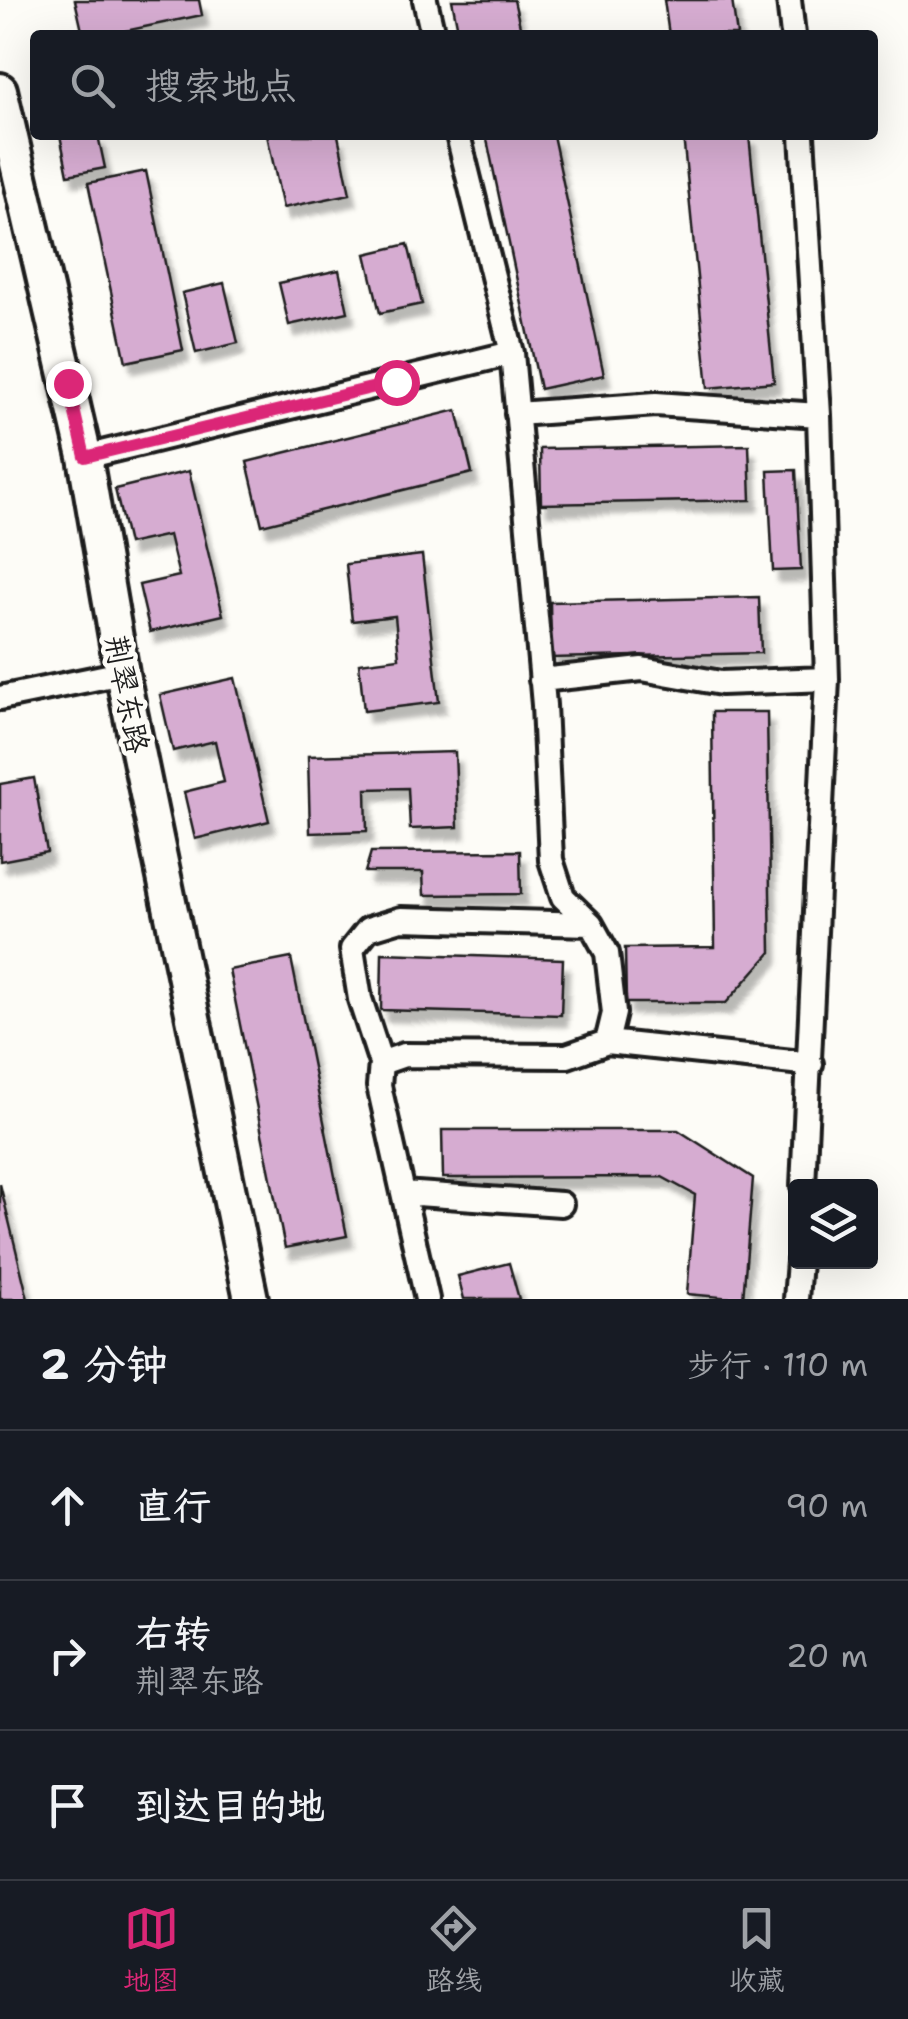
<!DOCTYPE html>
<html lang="zh">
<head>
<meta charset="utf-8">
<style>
  :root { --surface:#171b24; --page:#242831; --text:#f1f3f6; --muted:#9ea1a6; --line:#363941; --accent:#db2777 }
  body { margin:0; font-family:"Shantell Sans","LXGW WenKai TC",sans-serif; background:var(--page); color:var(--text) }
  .controls { position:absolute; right:30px; bottom:30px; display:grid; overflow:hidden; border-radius:10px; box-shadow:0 10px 40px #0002 }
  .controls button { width:90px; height:90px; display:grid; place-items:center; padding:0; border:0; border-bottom:2px solid var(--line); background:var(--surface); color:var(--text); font:50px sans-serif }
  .stop { position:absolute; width:30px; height:30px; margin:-22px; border:8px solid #db2777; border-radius:50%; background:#fff }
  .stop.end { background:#db2777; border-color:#fff; box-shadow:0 2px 10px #0008 }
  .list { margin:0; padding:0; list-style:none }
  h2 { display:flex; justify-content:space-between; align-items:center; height:130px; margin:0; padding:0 40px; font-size:42px }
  h2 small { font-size:32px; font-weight:400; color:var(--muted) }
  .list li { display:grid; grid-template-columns:65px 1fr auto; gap:30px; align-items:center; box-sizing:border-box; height:150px; padding:0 40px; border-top:2px solid var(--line) }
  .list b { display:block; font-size:38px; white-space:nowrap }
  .list p { margin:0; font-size:32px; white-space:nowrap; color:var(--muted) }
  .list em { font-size:32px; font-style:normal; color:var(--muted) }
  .icon { flex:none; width:55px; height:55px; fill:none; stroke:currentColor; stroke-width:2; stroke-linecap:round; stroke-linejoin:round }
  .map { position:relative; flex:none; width:908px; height:1299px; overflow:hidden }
  .search { position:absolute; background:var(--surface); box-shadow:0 10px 40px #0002; left:30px; right:30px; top:30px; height:110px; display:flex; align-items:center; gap:25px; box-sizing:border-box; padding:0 35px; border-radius:10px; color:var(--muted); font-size:38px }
  .sheet { height:580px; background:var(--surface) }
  nav { display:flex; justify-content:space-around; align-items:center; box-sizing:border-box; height:140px; border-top:2px solid var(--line); background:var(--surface); font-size:28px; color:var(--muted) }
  nav a { display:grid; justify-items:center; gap:5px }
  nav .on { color:var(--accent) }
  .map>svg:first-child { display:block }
</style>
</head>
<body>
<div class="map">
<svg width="908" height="1299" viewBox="0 0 908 1299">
  <defs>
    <filter id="shadow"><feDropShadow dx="6" dy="11" stdDeviation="2.5" flood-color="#0004"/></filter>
  </defs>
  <rect width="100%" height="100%" fill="#fdfcf7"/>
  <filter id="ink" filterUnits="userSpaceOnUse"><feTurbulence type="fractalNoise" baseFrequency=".01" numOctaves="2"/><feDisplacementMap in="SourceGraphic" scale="20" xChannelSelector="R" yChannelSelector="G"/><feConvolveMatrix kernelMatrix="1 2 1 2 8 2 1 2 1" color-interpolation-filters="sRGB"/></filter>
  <g filter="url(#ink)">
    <path fill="#d6acd1" stroke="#1c1c1c" stroke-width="2.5" filter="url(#shadow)" d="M75,0H199L202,15L106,35H83Z
      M452,0H514L522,35H459Z
      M664,0H732L737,35H669Z
      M60,135H98L105,168L68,175Z
      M267,135H338L350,194L283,208Z
      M486,135H553L604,375L540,389Z
      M683,135H749L774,382L708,388Z
      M146,171L183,350L126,362L88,183Z
      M408,244L422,304L380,313L366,254Z
      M339,270L348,312L289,325L279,283Z
      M224,283L238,343L196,353L182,293Z
      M457,410L472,473L262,525L247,462Z
      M749,445L751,500L541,504L540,449Z
      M796,470L801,570L773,571L768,471Z
      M189,471L223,615L150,632L139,585L179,576L169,535L128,544L115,489Z
      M422,555L439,702L364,711L359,663L399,658L395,616L352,621L346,564Z
      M759,597L761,653L551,658L550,602Z
      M235,678L269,821L195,839L184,792L224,782L215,741L173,751L160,695Z
      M712,712H767L771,952L726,1003H626L625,948L715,947Z
      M455,752L458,827L410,829L408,788L366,789L367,831L310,833L308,756Z
      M34,778L47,852L0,861V784Z
      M520,851L521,894L424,895L423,872H365L371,852Z
      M382,953L563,959L561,1015L381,1010Z
      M291,958L347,1236L285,1248L229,970Z
      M442,1130H678L753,1178L743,1299L687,1294L695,1195L662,1177L443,1178Z
      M0,1184L28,1299H0Z
      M509,1263L519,1299H464L458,1276Z"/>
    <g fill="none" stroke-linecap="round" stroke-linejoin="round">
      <g stroke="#1c1c1c" stroke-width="30">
        <path id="street" d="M425,0L433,35
          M789,0L793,35
          M802,135L819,415L827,679L803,1186
          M517,414L656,404L819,415
          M85,457L512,353L458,135
          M541,680L642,669L721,683L827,679
          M0,698L122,673
          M607,1042L811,1064
          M381,1063L360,999L352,949L368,929L401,919L591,924
          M403,1193L561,1204
          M427,1299L379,1086L381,1063L404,1055L567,1056L607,1042L614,1013L607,953L591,924L563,897L551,860L544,705L512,353
          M796,1299L799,1262"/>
      </g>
      <g stroke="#1c1c1c" stroke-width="40">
        <path id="secondary" d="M0,90L85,457L122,673L251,1299"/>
      </g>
      <use href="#street" stroke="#fdfcf7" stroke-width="22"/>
      <use href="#secondary" stroke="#fdfcf7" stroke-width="32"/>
    </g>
  </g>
  <g fill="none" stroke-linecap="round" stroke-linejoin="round" filter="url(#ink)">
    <path stroke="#db2777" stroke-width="12" d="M68,383L85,457L396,382"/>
  </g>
  <g text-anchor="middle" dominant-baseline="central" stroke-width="9" stroke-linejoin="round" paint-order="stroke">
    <g font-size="30" fill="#1c1c1c" stroke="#fdfcf7">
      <text transform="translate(127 694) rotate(79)">荆翠东路</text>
    </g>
  </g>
</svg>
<div class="controls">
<button><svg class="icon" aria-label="layers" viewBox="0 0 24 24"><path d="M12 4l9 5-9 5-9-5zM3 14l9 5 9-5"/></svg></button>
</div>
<div class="stop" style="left:396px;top:382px"></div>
<div class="stop end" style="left:68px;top:383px"></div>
<div class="search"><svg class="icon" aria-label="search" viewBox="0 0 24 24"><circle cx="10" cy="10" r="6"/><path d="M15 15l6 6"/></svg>搜索地点</div>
</div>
<section class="sheet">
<h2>2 分钟<small>步行 · 110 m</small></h2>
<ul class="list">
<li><svg class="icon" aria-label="ahead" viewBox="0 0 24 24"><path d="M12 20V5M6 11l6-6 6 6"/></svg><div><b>直行</b></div><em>90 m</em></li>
<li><svg class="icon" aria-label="right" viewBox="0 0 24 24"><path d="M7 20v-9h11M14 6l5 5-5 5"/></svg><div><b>右转</b><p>荆翠东路</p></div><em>20 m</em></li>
<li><svg class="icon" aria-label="arrive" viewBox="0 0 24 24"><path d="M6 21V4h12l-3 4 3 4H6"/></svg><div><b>到达目的地</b></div></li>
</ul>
</section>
<nav>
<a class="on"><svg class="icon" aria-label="map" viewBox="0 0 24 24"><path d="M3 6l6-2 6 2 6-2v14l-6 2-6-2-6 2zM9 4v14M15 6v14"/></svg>地图</a>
<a><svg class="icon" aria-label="directions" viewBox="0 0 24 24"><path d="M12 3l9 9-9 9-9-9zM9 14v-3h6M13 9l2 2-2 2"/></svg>路线</a>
<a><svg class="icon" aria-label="saved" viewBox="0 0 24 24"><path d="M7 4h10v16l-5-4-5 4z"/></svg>收藏</a>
</nav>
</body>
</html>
